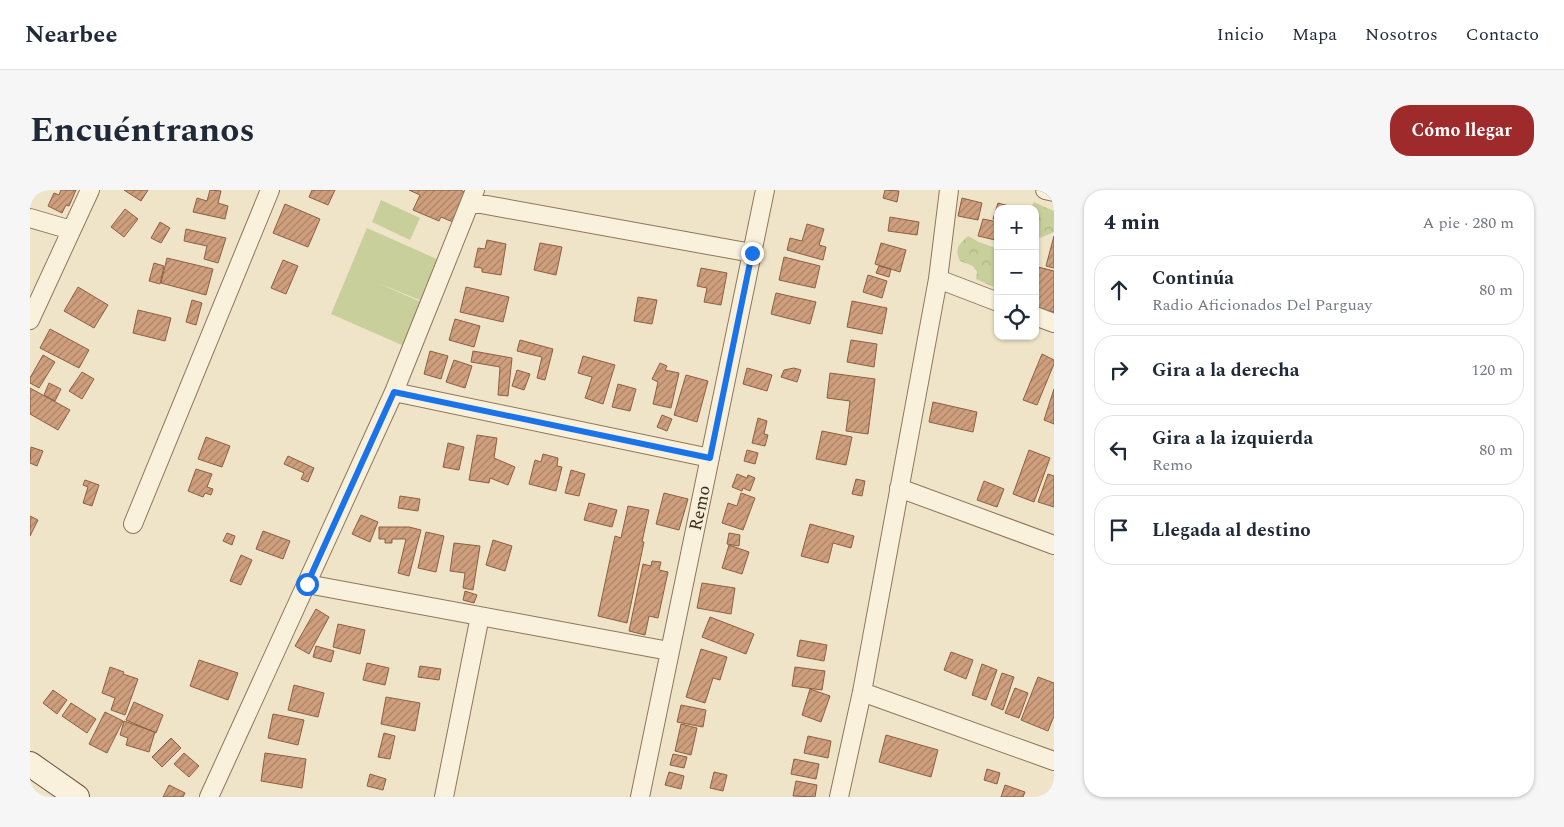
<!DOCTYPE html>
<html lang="es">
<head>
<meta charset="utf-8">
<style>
  :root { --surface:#fff; --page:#f6f6f7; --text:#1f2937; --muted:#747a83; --line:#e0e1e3; --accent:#9e2a2b }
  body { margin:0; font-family:Spectral,serif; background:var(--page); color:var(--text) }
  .controls { position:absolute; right:15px; top:15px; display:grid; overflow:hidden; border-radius:10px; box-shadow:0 1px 4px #0004 }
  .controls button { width:45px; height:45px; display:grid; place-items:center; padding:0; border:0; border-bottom:1px solid var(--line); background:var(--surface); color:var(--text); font:25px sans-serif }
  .stop { position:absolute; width:15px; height:15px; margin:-11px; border:4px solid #1a73e8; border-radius:50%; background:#fff }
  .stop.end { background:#1a73e8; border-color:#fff; box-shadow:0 1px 5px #0008 }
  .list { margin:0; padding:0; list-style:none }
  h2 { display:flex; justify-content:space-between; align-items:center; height:65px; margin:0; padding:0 20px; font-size:21px }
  h2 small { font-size:16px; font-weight:400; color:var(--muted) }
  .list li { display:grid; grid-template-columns:32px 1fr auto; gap:15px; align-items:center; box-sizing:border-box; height:70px; margin:0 10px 10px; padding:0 10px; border:1px solid var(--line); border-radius:20px }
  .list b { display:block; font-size:19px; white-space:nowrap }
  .list p { margin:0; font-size:16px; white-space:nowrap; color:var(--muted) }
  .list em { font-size:16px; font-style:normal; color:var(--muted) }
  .icon { flex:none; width:28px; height:28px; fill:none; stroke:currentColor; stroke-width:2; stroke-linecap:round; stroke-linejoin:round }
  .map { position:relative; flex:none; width:1024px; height:607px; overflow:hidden; border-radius:20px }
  header { display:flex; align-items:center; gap:30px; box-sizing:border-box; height:70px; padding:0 25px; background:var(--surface); border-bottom:1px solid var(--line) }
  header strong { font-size:24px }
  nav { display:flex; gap:28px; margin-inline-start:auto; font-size:18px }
  .intro { display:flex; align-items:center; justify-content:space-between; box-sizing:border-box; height:120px; padding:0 30px }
  h1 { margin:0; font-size:35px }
  .button { padding:12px 22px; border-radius:20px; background:var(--accent); color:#fff; font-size:18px; font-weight:700 }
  main { display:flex; gap:30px; padding:0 30px }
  aside { flex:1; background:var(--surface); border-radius:20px; box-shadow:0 1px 4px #0004 }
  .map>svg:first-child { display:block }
</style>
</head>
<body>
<header>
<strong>Nearbee</strong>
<nav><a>Inicio</a><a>Mapa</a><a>Nosotros</a><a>Contacto</a></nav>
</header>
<div class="intro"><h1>Encuéntranos</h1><a class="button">Cómo llegar</a></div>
<main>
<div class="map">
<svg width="1024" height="607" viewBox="0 0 1024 607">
  <defs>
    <pattern id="forest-crowns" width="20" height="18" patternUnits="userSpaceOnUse" patternTransform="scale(1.25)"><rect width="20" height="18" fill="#c9cf9b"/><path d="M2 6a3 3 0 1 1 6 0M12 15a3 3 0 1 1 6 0" fill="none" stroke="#aeb285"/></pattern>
    <pattern id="building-hatch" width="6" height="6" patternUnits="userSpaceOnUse" patternTransform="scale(1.25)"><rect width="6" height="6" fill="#cf9f7d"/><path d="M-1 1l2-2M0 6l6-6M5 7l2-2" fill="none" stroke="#a98266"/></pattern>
  </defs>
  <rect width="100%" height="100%" fill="#f0e4c8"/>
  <path fill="url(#forest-crowns)" d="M1004,12L1024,21V42L1010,48L1005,44V19H1000Z
    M938,46L949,52L968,59V99L946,89L947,82L943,76L930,71C924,59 929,54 938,46Z"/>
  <path fill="#c9cf9b" d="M351,10L390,28L380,50L342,32Z
    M337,38L409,70L392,111L348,93L393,113L374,156L301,124Z"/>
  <path fill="url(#building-hatch)" stroke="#8d5f41" d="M31,0H46L39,16L36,15L32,23L18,16L24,3L29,5Z
    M94,0H118L111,11Z
    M180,0L191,1L188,13L198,16L195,29L163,22L167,8L177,11Z
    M282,0H305L298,15L279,7Z
    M379,0H430L435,2L423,32L411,27L409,31L383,20L390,5Z
    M855,0L869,1L867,12L853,8Z
    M932,8L952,13L948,30L928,26Z
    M968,13L990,19H968V30L963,29Z
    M255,14L290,29L278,57L243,43Z
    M95,19L108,29L94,47L81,37Z
    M860,27L889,32L887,45L858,41Z
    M953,29L968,32L965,50L948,46Z
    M130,32L140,38L131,53L121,48Z
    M777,34L794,39L789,55L796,57L793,70L757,60L760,48L772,51Z
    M156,39L196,48L188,73L174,69L177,56L154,51Z
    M1024,46V78L1016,76Z
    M457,50L476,54L471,85L452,82V78L444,77L448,58L455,59Z
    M510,53L532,57L526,85L504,80Z
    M851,53L876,60L870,82L845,74Z
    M754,67L790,76L785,98L749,90Z
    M137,68L183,79L176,105L131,93Z
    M253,70L268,76L256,104L241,98Z
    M124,73L134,76L130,94L119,91Z
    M849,76L861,79L859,87L846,83Z
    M1008,77L1024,81V122L1005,118V86Z
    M671,78L697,83L691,115L674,112L677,98L667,96Z
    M838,85L857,91L852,108L833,102Z
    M48,97L78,115L64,138L34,121Z
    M436,97L479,107L473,132L430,122Z
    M746,103L786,112L780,134L741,124Z
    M608,107L627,110L622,134L604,131Z
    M162,110L172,113L166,135L156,132Z
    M822,111L857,118L852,144L817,137Z
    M108,120L141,128L135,151L103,143Z
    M425,129L450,136L444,157L419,150Z
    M20,139L59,160L49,178L10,158Z
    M490,150L523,159L515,190L507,188L512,167L487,161Z
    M821,150L847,154L844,177L817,172Z
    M400,161L418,166L411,189L394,184Z
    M443,161L482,168L478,206L468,205L470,177L441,172Z
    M1012,164L1024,170V174L1007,215L993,210Z
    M13,165L25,172L9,198L0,193V188Z
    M553,166L585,175L573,214L555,208L562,187L548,183Z
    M424,170L442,176L435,198L416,192Z
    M630,173L637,176L635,180L649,183L641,218L623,214L628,192L622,189Z
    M717,178L742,185L737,201L713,194Z
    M764,178L771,180L767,192L751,187L754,180Z
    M487,180L500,184L494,200L482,196Z
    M52,182L64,189L52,209L39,201Z
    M800,183L845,189L838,244L816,241L820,211L797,208Z
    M656,185L678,191L667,232L644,225Z
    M19,193L31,199L25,211L14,205Z
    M588,194L606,199L600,221L582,217Z
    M0,198L40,220L28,240L0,224Z
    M1024,199V234L1014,230Z
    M903,212L947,222L943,242L899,232Z
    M632,225L642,229L637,241L627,237Z
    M728,228L737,231L734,244L738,245L735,256L722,253Z
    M792,241L822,247L816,275L786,269Z
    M447,245L467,248L464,268L485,277L478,295L460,288L459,293L439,290Z
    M176,247L200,256L192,277L168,269Z
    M418,253L434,257L429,280L413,277Z
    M1,257L13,261L7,276L0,273Z
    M717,260L728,263L725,274L714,271Z
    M999,260L1020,268L1004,312L983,304Z
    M513,264L528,268L527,276L532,277L526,301L499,294L505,270L511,272Z
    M258,266L284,278L278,292L271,289L274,283L254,274Z
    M166,279L182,284L177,297L183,299L181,305L175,303L173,307L158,301Z
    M541,280L555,284L549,306L535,303Z
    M707,284L717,288L718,285L725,288L720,301L713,298L712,301L702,297Z
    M1018,284L1024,286V317L1008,312Z
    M826,289L835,291L832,306L822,304Z
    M55,290L69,295L62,316L53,313L58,297L53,295Z
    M954,291L974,299L967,317L947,310Z
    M634,303L658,309L649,340L626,334Z
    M711,303L725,308L713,340L692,333L698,313L707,316Z
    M370,306L390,309L388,321L368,318Z
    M559,313L587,320L582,337L554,330Z
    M598,316L619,320L612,352H614L597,433L568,426L585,346L591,348Z
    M331,325L348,332L340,352L322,344Z
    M0,326L8,330L0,346Z
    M780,334L824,346L821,358L803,353L798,373L771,366Z
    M349,337H379L391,340L379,386L368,383L376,349H362V353H355V349H349Z
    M233,341L260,351L253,369L226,359Z
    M396,342L414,346L406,382L388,378Z
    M197,343L205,346L202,355L193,351Z
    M699,343L710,345L709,356L697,354Z
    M463,350L482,356L475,381L456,375Z
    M424,353L450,356L443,400L433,398L435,383L420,381Z
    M699,355L719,362L712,384L692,378Z
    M211,365L222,370L211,395L200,391Z
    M622,371L631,372L629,380L638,382L628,428L619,426L615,445L599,441L613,374L621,376Z
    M672,393L705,398L701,424L667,418Z
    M435,401L447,405L444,413L433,410Z
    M286,419L299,427L279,464L265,456Z
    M680,427L724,444L716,464L672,447Z
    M308,434L335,440L330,464L303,457Z
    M770,450L797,455L794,471L767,466Z
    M286,456L304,461L301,472L283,467Z
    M671,459L697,467L690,490L683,488L675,513L656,507Z
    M921,462L943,470L936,489L914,480Z
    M169,470L208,483L198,510L160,496Z
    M337,473L359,478L355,495L333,490Z
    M952,474L967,480L956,510L942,505Z
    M390,476L411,479L409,490L388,487Z
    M80,477L94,482L93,484L108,489L95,525L81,520L85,508L72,503Z
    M765,477L795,481L792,500L762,496Z
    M972,483L984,487L973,520L961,515Z
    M1008,487L1024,493V526L1018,541L991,530Z
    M264,495L294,503L288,527L258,520Z
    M985,498L998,503L989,528L975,523Z
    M780,499L800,506L791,532L772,525Z
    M23,500L37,510L27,524L13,513Z
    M356,507L390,513L385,541L351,534Z
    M104,512L133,525L126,543L96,530Z
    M41,513L66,529L57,543L32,526Z
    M651,515L676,520L673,537L647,532Z
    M75,522L93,531L77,563L59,554Z
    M243,524L274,530L268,555L238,548Z
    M94,531L125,542L119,562L96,555L98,548L90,545Z
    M651,534L667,538L661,565L645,561Z
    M354,543L365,546L360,569L348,567Z
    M856,545L908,560L901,587L849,572Z
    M778,546L801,551L798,568L774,563Z
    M141,548L151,558L132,577L122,567Z
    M154,563L169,576L159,587L144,574Z
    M235,563L276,569L272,598L231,591Z
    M643,564L657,567L654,578L640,575Z
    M764,569L789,574L786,589L761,584Z
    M957,579L970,583L967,594L954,590Z
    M639,582L654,586L651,599L635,595Z
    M684,582L697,585L693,601L680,598Z
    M340,584L356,589L353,600L337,596Z
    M766,591L787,595L785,607L763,606Z
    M139,595L155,603L153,607H133Z
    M975,595L995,602L993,607H971Z"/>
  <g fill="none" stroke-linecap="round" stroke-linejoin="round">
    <g stroke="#8d765c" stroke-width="20">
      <path id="minor" d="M1015,0L1024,2
        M440,12L722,63
        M0,28L41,40
        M908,89L968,112
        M1005,126L1024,133
        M0,130L60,0
        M364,202L680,268
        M869,298L1024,355
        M103,334L240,0
        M277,394L639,461
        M832,502L1024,571
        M179,607L364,202L445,0
        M414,607L450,426
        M610,607L735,0
        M809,607L832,502L908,89L919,0"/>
    </g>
    <g stroke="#6f573f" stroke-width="26">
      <path id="secondary" d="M0,574L47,607"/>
    </g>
    <use href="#minor" stroke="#faf1dc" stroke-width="18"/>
    <use href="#secondary" stroke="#faf1dc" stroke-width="24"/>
  </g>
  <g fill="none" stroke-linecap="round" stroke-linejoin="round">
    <path stroke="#1a73e8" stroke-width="6" d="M277,394L364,202L680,268L722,63"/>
  </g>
  <g text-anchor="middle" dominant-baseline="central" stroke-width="4" stroke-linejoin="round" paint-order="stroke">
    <g font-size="18" fill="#3d2e20" stroke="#f7eed8">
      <text transform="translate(670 318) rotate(-78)">Remo</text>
    </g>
  </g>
</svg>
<div class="controls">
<button>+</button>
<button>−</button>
<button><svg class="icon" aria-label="locate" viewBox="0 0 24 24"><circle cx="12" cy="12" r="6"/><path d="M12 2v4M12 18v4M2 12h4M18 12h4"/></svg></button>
</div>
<div class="stop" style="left:277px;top:394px"></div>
<div class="stop end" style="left:722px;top:63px"></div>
</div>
<aside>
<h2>4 min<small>A pie · 280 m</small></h2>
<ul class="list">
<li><svg class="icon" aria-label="ahead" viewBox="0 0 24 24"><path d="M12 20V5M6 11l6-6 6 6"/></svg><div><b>Continúa</b><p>Radio Aficionados Del Parguay</p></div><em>80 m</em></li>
<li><svg class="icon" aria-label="right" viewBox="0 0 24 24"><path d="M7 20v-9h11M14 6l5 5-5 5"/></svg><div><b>Gira a la derecha</b></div><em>120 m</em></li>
<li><svg class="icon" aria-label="left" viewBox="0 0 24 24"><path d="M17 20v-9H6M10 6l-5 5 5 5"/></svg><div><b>Gira a la izquierda</b><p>Remo</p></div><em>80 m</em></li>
<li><svg class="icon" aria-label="arrive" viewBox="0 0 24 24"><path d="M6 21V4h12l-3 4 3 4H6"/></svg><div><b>Llegada al destino</b></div></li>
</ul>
</aside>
</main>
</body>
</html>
